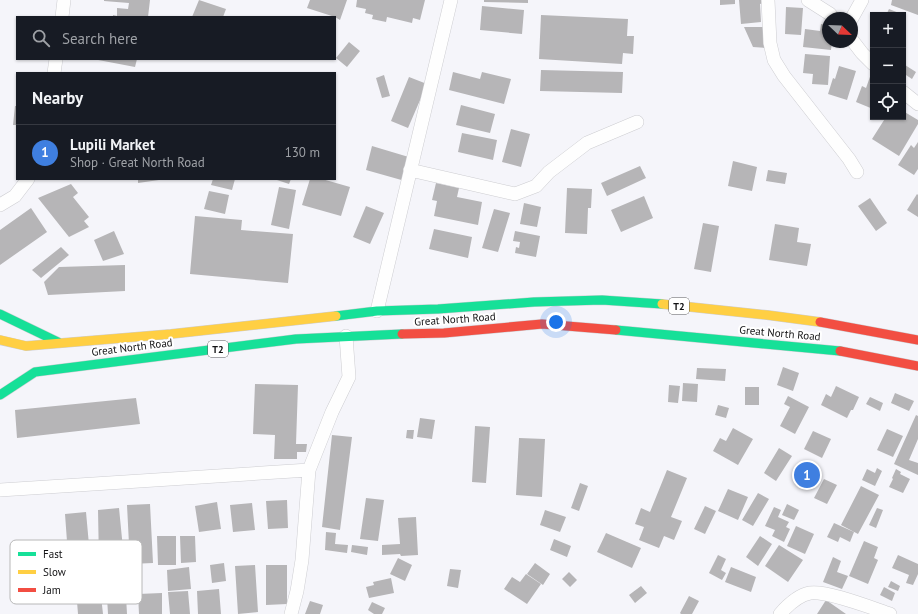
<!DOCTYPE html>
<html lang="en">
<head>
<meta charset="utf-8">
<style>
  :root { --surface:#171b24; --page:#20242c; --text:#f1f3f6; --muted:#9ea1a6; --line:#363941; --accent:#db2777 }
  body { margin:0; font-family:"PT Sans",sans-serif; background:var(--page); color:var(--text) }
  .controls { position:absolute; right:12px; top:12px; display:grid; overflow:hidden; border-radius:0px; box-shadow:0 1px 3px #0004 }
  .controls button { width:36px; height:36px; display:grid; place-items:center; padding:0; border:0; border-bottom:1px solid var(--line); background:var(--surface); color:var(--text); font:20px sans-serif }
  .compass { position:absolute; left:822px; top:12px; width:36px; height:36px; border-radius:50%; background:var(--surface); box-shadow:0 1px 3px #0004; rotate:113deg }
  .you { position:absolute; left:556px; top:322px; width:14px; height:14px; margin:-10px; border:3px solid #fff; border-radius:50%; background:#1a73e8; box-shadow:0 0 0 6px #1a73e833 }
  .badge { display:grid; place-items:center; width:26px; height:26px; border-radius:50%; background:var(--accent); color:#fff; font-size:13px; font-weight:700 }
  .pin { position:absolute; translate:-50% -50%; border:2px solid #fff; box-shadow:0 1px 4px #0006 }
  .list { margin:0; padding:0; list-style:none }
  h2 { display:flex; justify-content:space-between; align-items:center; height:52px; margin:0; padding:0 16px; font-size:17px }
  h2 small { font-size:13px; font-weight:400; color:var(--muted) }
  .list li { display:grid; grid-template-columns:26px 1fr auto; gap:12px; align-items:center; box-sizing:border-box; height:56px; padding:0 16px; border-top:1px solid var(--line) }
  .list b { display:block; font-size:15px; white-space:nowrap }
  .list p { margin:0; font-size:13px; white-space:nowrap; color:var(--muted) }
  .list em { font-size:13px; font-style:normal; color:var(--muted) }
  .icon { flex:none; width:22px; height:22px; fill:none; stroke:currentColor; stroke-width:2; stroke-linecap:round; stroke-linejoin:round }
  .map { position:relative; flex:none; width:918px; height:614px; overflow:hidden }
  .search { position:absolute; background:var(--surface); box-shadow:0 1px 3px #0004; left:16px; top:16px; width:320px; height:44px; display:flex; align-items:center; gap:10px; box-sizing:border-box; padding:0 14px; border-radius:0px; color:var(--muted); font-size:15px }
  .panel { position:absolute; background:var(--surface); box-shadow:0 1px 3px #0004; left:16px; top:72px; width:320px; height:108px; border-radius:0px }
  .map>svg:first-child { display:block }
</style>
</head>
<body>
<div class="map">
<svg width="918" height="614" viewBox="0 0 918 614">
  <rect width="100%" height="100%" fill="#f5f5fa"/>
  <path fill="#b6b5b7" d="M104,0H150L148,17H113V15L117,16V8L128,9L129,3L104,1Z
    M199,0L226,9L223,17H192Z
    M310,0H347L340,20L335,17L307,8Z
    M357,0H425L420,20L413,18L412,23L387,17L386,22L372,19L373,15L365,13L366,9L356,7Z
    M484,0H528V3L484,2Z
    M720,0H735V4L720,5Z
    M739,0H764V3L760,4L761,22L741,24Z
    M892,0H918V15L891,5Z
    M482,6L524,10L522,34L480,30Z
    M786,7L803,8L801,35L785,34Z
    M889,9L904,15H886Z
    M541,15L628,19L627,36H634L633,54L623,53L622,64L539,59Z
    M821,24L828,25V42H832L831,50L803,47L805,29L820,31Z
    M744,27H766V48L753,47Z
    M349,42L360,51L347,67L336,58Z
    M805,54L830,56L828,85L812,84L813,74L803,73Z
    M93,59H137L135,67Z
    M905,65L916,72L912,79L903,73Z
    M839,66L856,71L847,100L828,94L833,78L835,79Z
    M541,70L623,72L622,93L540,91Z
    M453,72L480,79L482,72L511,79L504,104L449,90Z
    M871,74L873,75V109L856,102L862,86L866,88Z
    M384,75L390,96L382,98L376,78Z
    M409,77L427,84L408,128L391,121Z
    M461,105L495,114L490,133L456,125Z
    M15,106H17V125H13Z
    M903,111L918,120V124L899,156L872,139L886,117H903Z
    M511,129L530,134L521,167L502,162Z
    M462,133L497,140L493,160L458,152Z
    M918,142V169L914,175L898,165L911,145L914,148Z
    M372,146L412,158L405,181L366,170Z
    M733,161L757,167L752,191L728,186Z
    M640,166L646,178L607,196L601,183Z
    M768,170L787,173L785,184L766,181Z
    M138,179H159V180L138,183Z
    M213,179H235L232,190L211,185Z
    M274,179H291L289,184Z
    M310,179H322L350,187L341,216L302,205Z
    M436,183L459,188L457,197L482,202L478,225L434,216L437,201L432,200Z
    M71,184L78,193L73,197L89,217L84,221L89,227L69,237L38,198Z
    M279,187L296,190L289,229L271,225Z
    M567,188L592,189L591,208H588L587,234L565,233Z
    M209,191L229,195L225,214L204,209Z
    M917,194L918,195V217L907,210Z
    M644,196L653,218L621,232L611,210Z
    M870,198L887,223L876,231L858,206Z
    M524,203L541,207L537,227L520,224Z
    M366,206L384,213L370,244L353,237Z
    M31,208L47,232L0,265V230Z
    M494,209L510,213L498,252L482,248Z
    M195,216L242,220L241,230L293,234L288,283L190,274Z
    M703,223L719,226L711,272L694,269Z
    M775,224L799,228L797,242L811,244L807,266L769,260Z
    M434,229L472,237L468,258L429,249Z
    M114,231L124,254L103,261L94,240Z
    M515,231L540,236L536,257L515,253L516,247L519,248L520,242L513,241Z
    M61,247L69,255L41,278L32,270Z
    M125,265V291L48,295L44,282L59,267Z
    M783,367L799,373L793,391L777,385Z
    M697,368L726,369L725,381L696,379Z
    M683,383L698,384L697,402L682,401Z
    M255,384L298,385L296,444H307L306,452H297V459H274L275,435L253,434Z
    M669,385L680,386L678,403L668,402Z
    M836,386L859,397L853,410H851L847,418L821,405L826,394L831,397Z
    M745,387H759V405H745Z
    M895,393L914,401L909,411L891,403Z
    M788,396L809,407L795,434L780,426L790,407L784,404Z
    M870,397L883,403L880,411L866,404Z
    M136,398L140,424L17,438L15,410Z
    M718,405L729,408L726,418L715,415Z
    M916,415L918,416V439L909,460L918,463V475L894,464Z
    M420,418L435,420L432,439L417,437Z
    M475,426L490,427L486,483L472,482Z
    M733,428L753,439L738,465L713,451L720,438L726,441Z
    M887,429L903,436L893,457L877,450Z
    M407,430H414L413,439L406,438Z
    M813,431L831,439L822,458L804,449Z
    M332,435L352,437L340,530L322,527Z
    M519,438L545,439L542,497L516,495Z
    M779,448L792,456L776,481L764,473Z
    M877,468L882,471L875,486L862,480L867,469L875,473Z
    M896,469L901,472L900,474L910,479L903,493L889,487L893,479L892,478Z
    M667,470L687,478L671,517L682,521L674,540L664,536L659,548L639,540L644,527L635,524L641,508L650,512Z
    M824,479L837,485L827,504L814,498Z
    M580,483L588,486L579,511L571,508Z
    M861,486L879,495L858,534L841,525Z
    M728,489L748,497L738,520L718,511Z
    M758,493L769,499L753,526L742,520Z
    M366,498L384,500L378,541L360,539Z
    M287,500L288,528L268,529L266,501Z
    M217,502L221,529L199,532L195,506Z
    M252,503L255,530L233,532L230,505Z
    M150,504L153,563L130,564L127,505Z
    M787,504L799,510L794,520L782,515Z
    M705,506L716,511L705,534L694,529Z
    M774,507L781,510L778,517L789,522L786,527L790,529L784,542L772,536L775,530L765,526Z
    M119,508L124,559L99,562L98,510Z
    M877,508L883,510L876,528L869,525Z
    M545,510L566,517L560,532L540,525Z
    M86,512L91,567L69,569L65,514Z
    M416,517L418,555L401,556L400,554L382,555V545L400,544L398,518Z
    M834,523L854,532L850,542L840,537L838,542L827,537Z
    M796,526L814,534L805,554L787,546Z
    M326,532L336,533L335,544L348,545L347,553L325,550Z
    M606,533L641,548L632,568L597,552Z
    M157,536H176V565H158Z
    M180,536H195L196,562L181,563Z
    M760,536L772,544L758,566L746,557Z
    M554,539L571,546L567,557L550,550Z
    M864,541L878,547L874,558L878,560L868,584L849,576Z
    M352,545L368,547L367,555L351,552Z
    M779,545L803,560L788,582L765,566Z
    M718,555L726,559L721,570L726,573L722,580L709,573Z
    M898,555L918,564V574L913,585L906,583L909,575L892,568Z
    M833,557L841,561L837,572L848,576L842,589L823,582Z
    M398,558L412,565L405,581L390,574Z
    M224,563L226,581L212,583L210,565Z
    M535,563L550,574L543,585L527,574Z
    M255,565L258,612L238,614L235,566Z
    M266,565H287V604L266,605Z
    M189,567L191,589L168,591L167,570Z
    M731,567L756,577L751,592L725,582Z
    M450,569L461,570L458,588L447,586Z
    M569,572L577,580L570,587L562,579Z
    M526,574L541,584L527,604L504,589L512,577L520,582Z
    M391,578L394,593L369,598L366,587L374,585L373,582Z
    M891,581L900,586L898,591L888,587Z
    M641,586L647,593L635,603L629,595Z
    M100,587L103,614H78L76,589Z
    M884,587L895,593L892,601L880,595Z
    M219,589L221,614H198L197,591Z
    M188,591L190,614H170L168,592Z
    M162,593V614H139L138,594Z
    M126,596L127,614H108L107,597Z
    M689,596L699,601L692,614H681L680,613Z
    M826,600L846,614H817Z
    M310,601L323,605L320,614H305Z
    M372,602L385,608L382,614H374L368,610Z"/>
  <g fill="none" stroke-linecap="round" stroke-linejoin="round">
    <g stroke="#cdcdd1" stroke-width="14">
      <path id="street" d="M768,0L770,43L774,60L784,76L849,159L857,172
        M808,0L830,14L833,18
        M62,17L64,0
        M852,18L862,0
        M852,40L862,53L873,64
        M54,73L56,59
        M903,92L918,104
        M410,170L515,194L536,186L549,172L587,143L637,122
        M0,205L15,196L28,179
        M377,311L451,0
        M0,490L309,470
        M291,614L297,591L302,560L309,470L332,412L349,377L346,336
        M780,614C787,606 799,595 810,593C826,590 872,608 890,614"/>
    </g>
    <g stroke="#cdcdd1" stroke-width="10">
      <path id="fast" d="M0,314L58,342
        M336,316L377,311L438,309L534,302L602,300L662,304
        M616,330L840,351
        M0,395L35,372L296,339L402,334"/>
    </g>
    <g stroke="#cdcdd1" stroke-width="10">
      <path id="slow" d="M662,304L767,315L820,322
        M0,340L26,346L171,334L336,316"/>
    </g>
    <g stroke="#cdcdd1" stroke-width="10">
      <path id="jam" d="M820,322L918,340
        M402,334L444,333L542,324L616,330
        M840,351L918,366"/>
    </g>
    <use href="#street" stroke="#fefefe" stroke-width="13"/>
    <use href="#fast" stroke="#16e098" stroke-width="9"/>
    <use href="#slow" stroke="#ffcf43" stroke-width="9"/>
    <use href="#jam" stroke="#f24e42" stroke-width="9"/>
  </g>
  <g text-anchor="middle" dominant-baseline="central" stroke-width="4" stroke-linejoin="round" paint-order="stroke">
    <g fill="#fff" stroke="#59595a" stroke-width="1">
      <rect x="669" y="298" width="20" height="16" rx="3"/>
      <rect x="208" y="341" width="20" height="16" rx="3"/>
    </g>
    <g font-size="10" font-weight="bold" fill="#121214">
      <text x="679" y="306">T2</text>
      <text x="218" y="349">T2</text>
    </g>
    <g font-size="11" fill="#121214" stroke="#fff">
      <text transform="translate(455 319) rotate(-4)">Great North Road</text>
      <text transform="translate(780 333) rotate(5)">Great North Road</text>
      <text transform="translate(132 347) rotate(-7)">Great North Road</text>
    </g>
  </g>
  <rect x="10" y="540" width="132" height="64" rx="6" fill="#fff" stroke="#b8b8b8" stroke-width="1"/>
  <rect x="18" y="552" width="18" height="4" fill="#16e098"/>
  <rect x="18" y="570" width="18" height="4" fill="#ffcf43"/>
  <rect x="18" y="588" width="18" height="4" fill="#f24e42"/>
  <g font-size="11" fill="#121214">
    <text x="43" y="558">Fast</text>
    <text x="43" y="576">Slow</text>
    <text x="43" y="594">Jam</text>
  </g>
</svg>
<div class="controls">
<button>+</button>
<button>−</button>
<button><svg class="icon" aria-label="locate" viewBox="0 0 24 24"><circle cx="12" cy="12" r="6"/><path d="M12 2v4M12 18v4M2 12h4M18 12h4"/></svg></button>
</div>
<svg class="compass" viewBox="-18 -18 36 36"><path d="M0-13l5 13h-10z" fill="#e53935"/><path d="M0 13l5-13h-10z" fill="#9ea1a6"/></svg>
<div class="you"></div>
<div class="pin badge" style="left:807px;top:475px;background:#3f7fe0">1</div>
<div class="search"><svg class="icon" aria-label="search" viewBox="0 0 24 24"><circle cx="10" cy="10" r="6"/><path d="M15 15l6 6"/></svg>Search here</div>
<section class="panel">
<h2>Nearby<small></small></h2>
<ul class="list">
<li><span class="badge" style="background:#3f7fe0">1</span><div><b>Lupili Market</b><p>Shop · Great North Road</p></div><em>130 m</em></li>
</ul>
</section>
</div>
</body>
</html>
